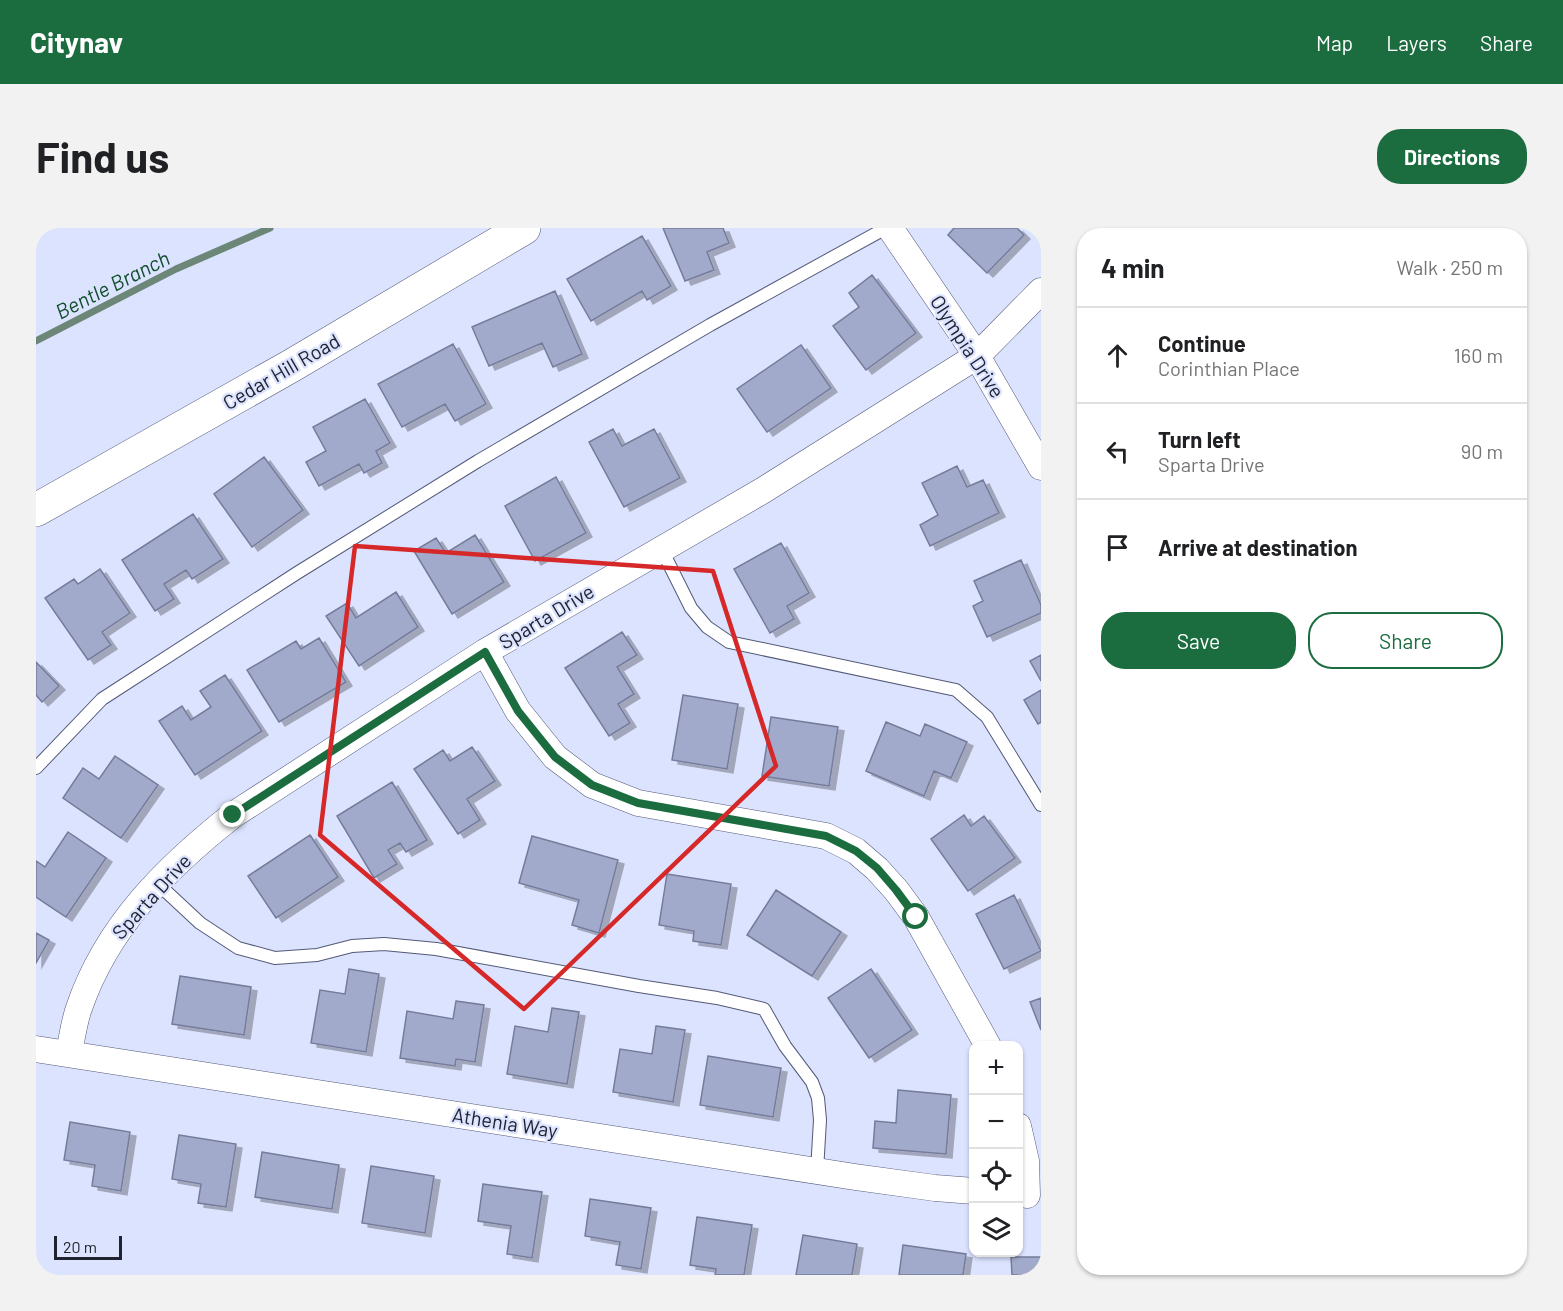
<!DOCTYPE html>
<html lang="en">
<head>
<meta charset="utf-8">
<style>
  :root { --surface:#fff; --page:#f2f2f2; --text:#202124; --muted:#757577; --line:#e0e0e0; --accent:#1b6d3f }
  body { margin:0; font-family:Barlow,sans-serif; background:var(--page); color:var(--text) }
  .controls { position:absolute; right:18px; bottom:18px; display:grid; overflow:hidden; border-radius:12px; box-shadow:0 2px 4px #0004 }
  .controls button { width:54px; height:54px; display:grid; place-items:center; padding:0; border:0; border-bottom:2px solid var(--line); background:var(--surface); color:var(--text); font:30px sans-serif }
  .scale { position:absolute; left:18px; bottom:15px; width:68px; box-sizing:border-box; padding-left:6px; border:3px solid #20232f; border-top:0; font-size:16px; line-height:21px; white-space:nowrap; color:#20232f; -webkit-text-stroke:4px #dce3ff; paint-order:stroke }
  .stop { position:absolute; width:18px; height:18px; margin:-14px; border:4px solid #1b6d3f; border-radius:50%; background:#fff }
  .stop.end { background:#1b6d3f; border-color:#fff; box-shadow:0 2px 6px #0008 }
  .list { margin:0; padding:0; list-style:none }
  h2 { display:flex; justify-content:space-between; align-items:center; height:78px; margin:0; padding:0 24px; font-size:26px }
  h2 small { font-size:20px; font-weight:400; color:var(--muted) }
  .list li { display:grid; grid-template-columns:39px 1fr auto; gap:18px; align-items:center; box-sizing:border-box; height:96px; padding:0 24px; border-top:2px solid var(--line) }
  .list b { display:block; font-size:22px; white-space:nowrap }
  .list p { margin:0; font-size:20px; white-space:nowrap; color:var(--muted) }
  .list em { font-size:20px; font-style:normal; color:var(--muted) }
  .actions { display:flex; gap:12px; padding:18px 24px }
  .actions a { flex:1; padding:14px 0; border:2px solid var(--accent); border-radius:24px; text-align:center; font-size:21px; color:var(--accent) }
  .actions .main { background:var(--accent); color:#fff }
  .icon { flex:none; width:33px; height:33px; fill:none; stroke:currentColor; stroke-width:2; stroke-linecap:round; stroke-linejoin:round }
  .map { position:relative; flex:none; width:1005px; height:1047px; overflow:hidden; border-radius:24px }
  header { display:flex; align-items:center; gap:36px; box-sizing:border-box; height:84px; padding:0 30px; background:var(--accent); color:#fff }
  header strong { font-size:28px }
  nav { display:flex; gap:33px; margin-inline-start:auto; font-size:21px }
  .intro { display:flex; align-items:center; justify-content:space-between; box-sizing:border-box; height:144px; padding:0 36px }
  h1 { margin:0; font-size:42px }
  .button { padding:15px 27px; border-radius:24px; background:var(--accent); color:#fff; font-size:21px; font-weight:700 }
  main { display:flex; gap:36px; padding:0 36px }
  aside { flex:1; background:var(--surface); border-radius:24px; box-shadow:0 2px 4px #0004 }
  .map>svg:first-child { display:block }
</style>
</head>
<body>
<header>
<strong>Citynav</strong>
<nav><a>Map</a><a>Layers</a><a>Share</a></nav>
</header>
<div class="intro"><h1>Find us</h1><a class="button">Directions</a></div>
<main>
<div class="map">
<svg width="1005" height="1047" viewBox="0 0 1005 1047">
  <defs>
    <filter id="shadow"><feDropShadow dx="6" dy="4" stdDeviation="0" flood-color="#0004"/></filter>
  </defs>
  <rect width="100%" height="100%" fill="#dce3ff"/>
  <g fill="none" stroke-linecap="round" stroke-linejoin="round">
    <path stroke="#6c8677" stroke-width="7" d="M0,113L140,41L234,0"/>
  </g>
  <path fill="#a2aacb" stroke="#757c9b" stroke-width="1.5" filter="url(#shadow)" d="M627,0H687L693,15L671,24L678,42L649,53Z
    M918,0H981L988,7L951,45L912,7Z
    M606,8L635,58L611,72L606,63L555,93L531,51Z
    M836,47L880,105L830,142L797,98L823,79L813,65Z
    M519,63L546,126L517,139L506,115L453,138L436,99Z
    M417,116L450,176L419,193L409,176L366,199L342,156Z
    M765,117L795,160L731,204L701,161Z
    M329,171L354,215L340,223L346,235L328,245L323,236L283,258L270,234L290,223L277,199Z
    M577,201L586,218L618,201L644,250L588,279L553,214Z
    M228,229L267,282L216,319L178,266Z
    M921,238L931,259L947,252L963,285L894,318L884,297L902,287L886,255Z
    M520,249L550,305L499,333L469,278Z
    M157,286L187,331L156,351L150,342L128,356L138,371L119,383L86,332Z
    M439,307L468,354L416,386L378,323L400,310L410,325Z
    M745,315L773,365L751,378L758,391L734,405L698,341Z
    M985,332L1005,377V385L951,409L937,378L947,373L938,353Z
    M64,341L94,385L66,404L75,417L52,432L9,370L38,351L42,356Z
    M360,364L382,399L323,438L290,388L311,375L320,390Z
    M586,404L601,427L581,439L598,466L582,476L594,495L573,508L529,440Z
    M283,410L310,454L243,494L211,442L260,413L265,421Z
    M1005,427V453L994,433Z
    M0,434L23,458L6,474L0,467Z
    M189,447L226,503L159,547L123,493L146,478L155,492L175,479L164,463Z
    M1005,462V494L1002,496L988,472Z
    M647,467L702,476L691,541L636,532Z
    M735,489L802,499L793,558L726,548Z
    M850,494L884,508L889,496L931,514L915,550L898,543L888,568L830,543Z
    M436,519L459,553L431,571L444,592L422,606L378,541L407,522L414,533Z
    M79,528L122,557L85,610L27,570L47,540L63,551Z
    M356,554L391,612L370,624L364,615L352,622L361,636L338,650L301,588Z
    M928,587L935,598L948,588L979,630L932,663L895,611Z
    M32,604L70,630L30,689L0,669V633L9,639Z
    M274,607L302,649L240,690L212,648Z
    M496,608L582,632L563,705L536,697L543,672L483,655Z
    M631,646L695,656L685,717L657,713L658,703L623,697Z
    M740,662L805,704L776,748L711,707Z
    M978,667L1005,723L968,741L940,686Z
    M0,705L13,712L0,735Z
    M313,741L343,746L330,824L275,815L284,762L309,766Z
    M835,741L876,802L833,830L792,770Z
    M144,748L215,759L208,807L136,796Z
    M1005,770V802L994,774Z
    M420,773L448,777L439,834L420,831L419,838L364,830L371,783L417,791Z
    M516,780L543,784L531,856L471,846L479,798L512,804Z
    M620,798L649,802L637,874L577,864L584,821L616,826Z
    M672,828L745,840L737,889L664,877Z
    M862,862L915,867L910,926L837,920L839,893L860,895Z
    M34,894L94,904L85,963L56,958L59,937L28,932Z
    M143,907L200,916L190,979L162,975L165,956L136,951Z
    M226,924L303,937L296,981L219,969Z
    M335,938L398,948L389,1005L326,995Z
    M447,956L506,964L496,1030L471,1026L475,998L442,993Z
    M554,971L615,980L605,1041L580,1037L584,1014L549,1008Z
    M661,989L716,997L708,1047H679L680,1041L654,1037Z
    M767,1007L821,1016L816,1047H760Z
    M867,1017L930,1026L927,1047H863Z
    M975,1029H1005V1047H976Z"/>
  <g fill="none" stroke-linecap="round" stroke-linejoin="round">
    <g stroke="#535977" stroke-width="14">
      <path id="lane" d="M626,322L655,380L671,399L693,414L920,462L951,489L1005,577
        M0,540L66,471L261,345L442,233L674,97L850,0
        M121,655L164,695L202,720L239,730L281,727L316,718L348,716L400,721L603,758L681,770L728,781L749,818L776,854L782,870L784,892L781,943"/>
    </g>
    <g stroke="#535977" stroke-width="27">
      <path id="street" d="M854,0L941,128L1005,239
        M449,424L482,483L519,529L556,557L602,575L790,608L820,623L841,641L860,662L880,689L952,818
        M0,821L819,949L899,960L938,963
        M33,825C36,810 38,794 43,780C71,698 131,639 197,587L449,424L726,263L941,128L1005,63
        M982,898L990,933L991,967"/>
    </g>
    <g stroke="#535977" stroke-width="34">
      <path id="secondary" d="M0,282L255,138L488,0"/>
    </g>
    <use href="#lane" stroke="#fff" stroke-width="12"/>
    <use href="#street" stroke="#fff" stroke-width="26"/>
    <use href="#secondary" stroke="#fff" stroke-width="33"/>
  </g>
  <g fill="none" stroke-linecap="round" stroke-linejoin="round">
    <path stroke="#1b6d3f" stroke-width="8" d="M197,587L449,424L482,483L519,529L556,557L602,575L790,608L820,623L841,640L860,662L880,689"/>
  </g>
  <path fill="none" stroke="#d62828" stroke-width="4.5" stroke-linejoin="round" d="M319,318L677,343L740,538L488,781L284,607Z"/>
  <g text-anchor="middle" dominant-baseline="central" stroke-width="4.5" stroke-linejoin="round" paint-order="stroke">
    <g font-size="20" fill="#20232f" stroke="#dce3ff">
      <text transform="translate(932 118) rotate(57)">Olympia Drive</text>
      <text transform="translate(245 143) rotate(-30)">Cedar Hill Road</text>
      <text transform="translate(510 388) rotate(-31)">Sparta Drive</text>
      <text transform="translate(115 668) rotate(-48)">Sparta Drive</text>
      <text transform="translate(469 894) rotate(9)">Athenia Way</text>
    </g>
    <g font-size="21" font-style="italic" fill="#104d2a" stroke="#dce3ff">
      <text transform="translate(76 56) rotate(-27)">Bentle Branch</text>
    </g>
  </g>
</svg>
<div class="controls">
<button>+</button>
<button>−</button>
<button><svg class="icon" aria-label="locate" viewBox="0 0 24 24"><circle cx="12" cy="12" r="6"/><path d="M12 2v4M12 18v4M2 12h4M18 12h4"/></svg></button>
<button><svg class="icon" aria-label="layers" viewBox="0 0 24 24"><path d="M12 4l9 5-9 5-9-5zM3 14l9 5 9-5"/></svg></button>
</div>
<div class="scale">20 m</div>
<div class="stop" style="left:880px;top:689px"></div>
<div class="stop end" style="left:197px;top:587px"></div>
</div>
<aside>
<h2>4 min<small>Walk · 250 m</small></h2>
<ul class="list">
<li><svg class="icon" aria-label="ahead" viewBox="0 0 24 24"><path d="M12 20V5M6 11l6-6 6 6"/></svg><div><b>Continue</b><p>Corinthian Place</p></div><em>160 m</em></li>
<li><svg class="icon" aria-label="left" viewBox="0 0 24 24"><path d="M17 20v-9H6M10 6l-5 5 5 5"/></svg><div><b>Turn left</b><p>Sparta Drive</p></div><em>90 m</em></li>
<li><svg class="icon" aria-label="arrive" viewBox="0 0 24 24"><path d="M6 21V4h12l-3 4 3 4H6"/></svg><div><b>Arrive at destination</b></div></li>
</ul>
<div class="actions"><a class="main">Save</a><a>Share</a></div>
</aside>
</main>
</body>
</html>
